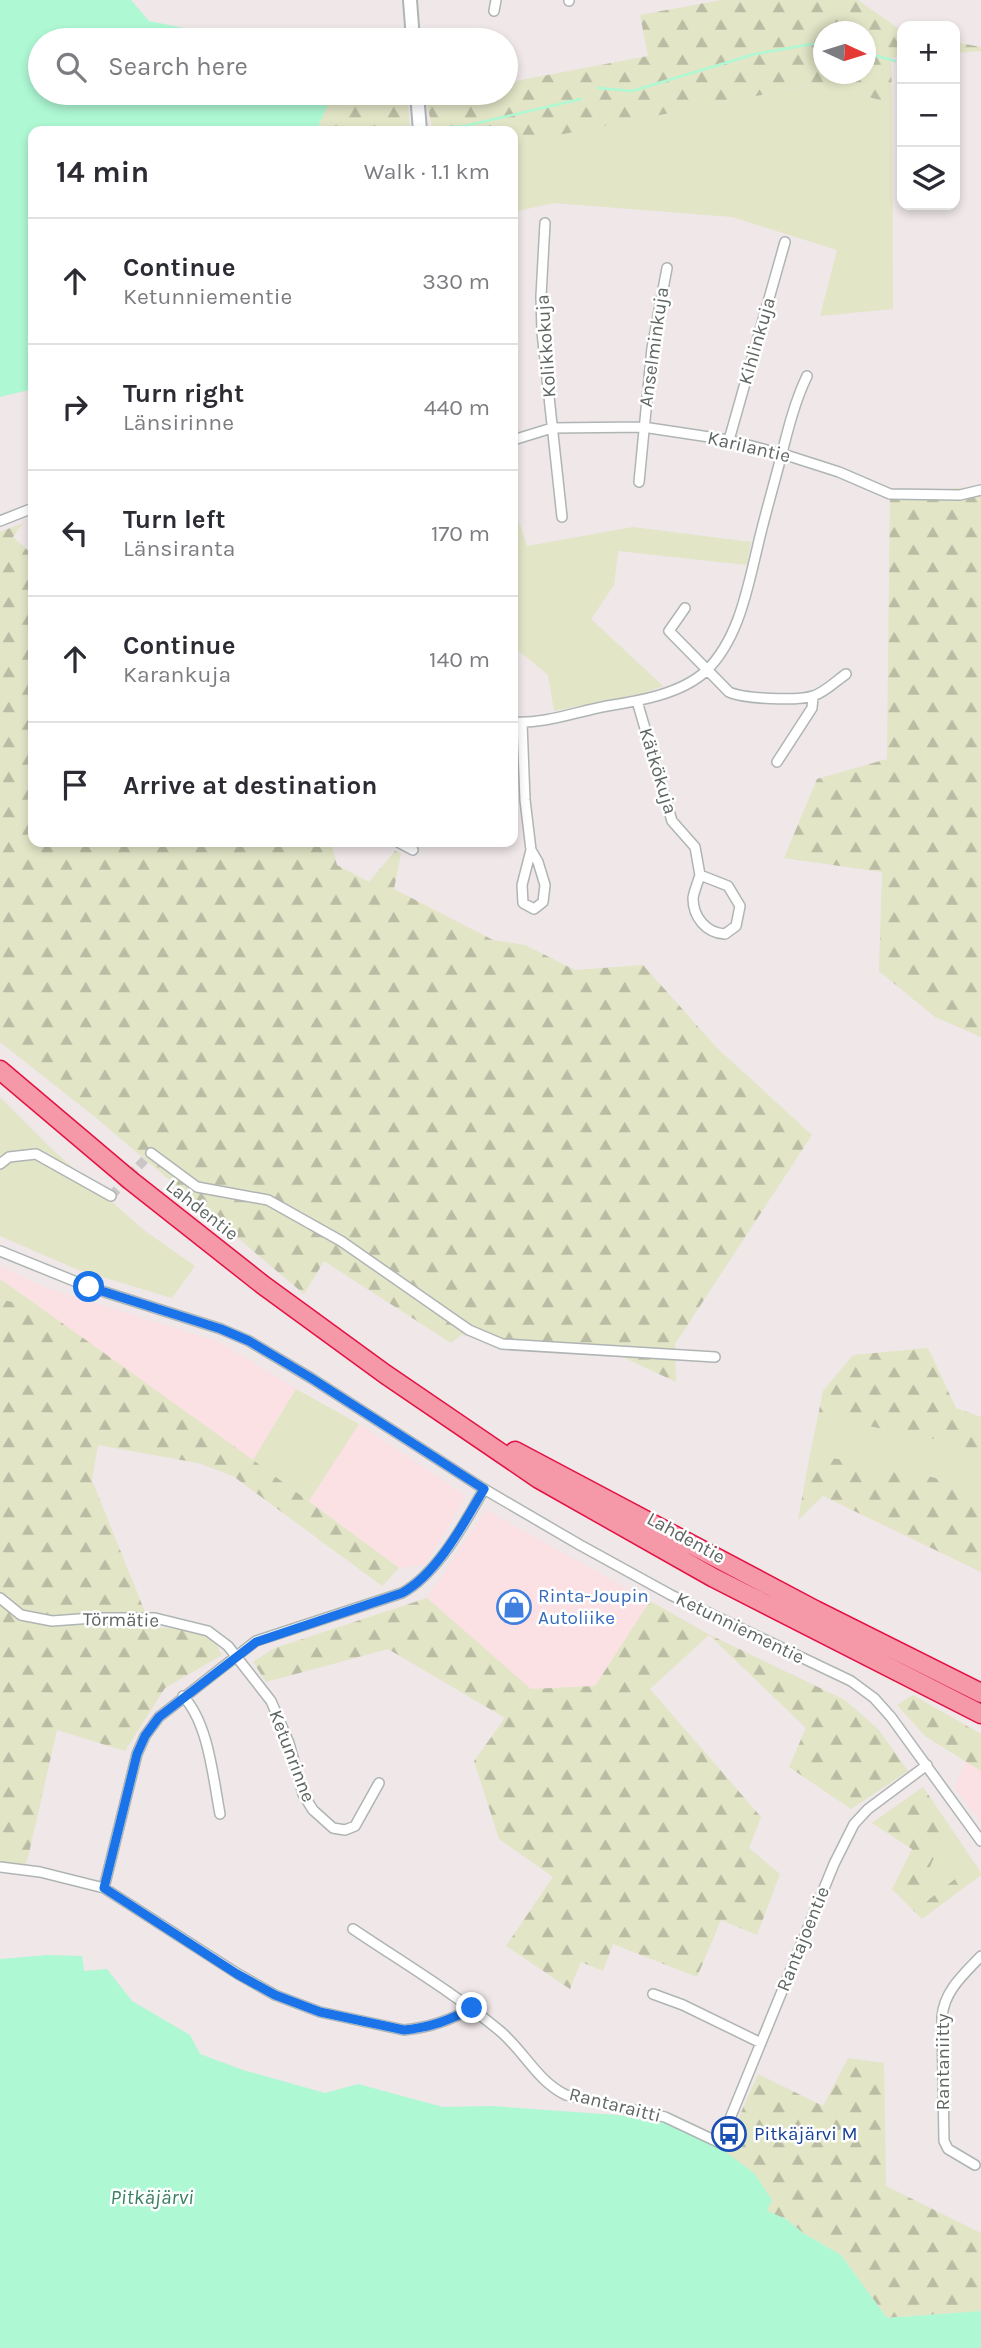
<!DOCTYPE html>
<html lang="en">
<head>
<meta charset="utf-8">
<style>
  :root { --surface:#fff; --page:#f2f2f3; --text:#2b2b33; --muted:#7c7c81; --line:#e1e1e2 }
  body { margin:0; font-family:Karla,sans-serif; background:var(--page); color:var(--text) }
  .controls { position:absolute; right:21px; top:21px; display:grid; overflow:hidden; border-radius:14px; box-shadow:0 4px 10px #0003 }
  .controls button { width:63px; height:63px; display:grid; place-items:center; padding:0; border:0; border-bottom:2px solid var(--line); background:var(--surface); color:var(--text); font:35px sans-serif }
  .compass { position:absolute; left:813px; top:21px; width:63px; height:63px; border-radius:50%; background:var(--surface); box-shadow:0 4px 10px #0003; rotate:94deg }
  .stop { position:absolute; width:21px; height:21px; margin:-16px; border:5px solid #1a73e8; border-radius:50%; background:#fff }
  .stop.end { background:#1a73e8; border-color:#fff; box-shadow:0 2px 7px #0008 }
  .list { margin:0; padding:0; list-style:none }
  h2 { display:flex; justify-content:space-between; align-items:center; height:91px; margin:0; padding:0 28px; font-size:30px }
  h2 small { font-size:23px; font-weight:400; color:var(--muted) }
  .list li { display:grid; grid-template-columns:46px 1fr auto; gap:21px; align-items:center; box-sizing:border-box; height:126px; padding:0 28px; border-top:2px solid var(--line) }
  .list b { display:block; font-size:26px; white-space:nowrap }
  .list p { margin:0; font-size:23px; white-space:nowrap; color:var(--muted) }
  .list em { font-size:23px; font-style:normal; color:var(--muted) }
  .icon { flex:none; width:38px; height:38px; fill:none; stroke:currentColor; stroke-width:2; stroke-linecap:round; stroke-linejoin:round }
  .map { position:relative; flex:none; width:981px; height:2348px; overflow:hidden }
  .search { position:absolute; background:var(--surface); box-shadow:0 4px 10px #0003; left:28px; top:28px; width:490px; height:77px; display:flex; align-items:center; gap:18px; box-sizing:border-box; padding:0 24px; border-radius:38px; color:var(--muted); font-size:26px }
  .panel { position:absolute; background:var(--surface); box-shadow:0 4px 10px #0003; left:28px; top:126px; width:490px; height:721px; border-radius:14px }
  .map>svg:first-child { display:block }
</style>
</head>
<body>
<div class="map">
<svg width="981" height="2348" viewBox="0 0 981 2348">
  <defs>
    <pattern id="forest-firs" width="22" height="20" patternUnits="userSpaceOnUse" patternTransform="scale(1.75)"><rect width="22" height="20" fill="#e2e5c6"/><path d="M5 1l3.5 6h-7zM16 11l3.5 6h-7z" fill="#babda4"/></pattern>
  </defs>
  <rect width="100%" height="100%" fill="#efe7e8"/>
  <path fill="#fbe0e4" d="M0,1266L44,1287L219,1342L296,1389L253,1460L0,1279Z
    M359,1424L466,1496L425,1565L399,1568L309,1501Z
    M486,1510L650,1601L595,1686L531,1689L427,1598Z
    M965,1761L981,1771V1823L955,1788Z"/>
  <path fill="#e2e5c6" d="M818,84L892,103L893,309L820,316L837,250L732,217L554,203L513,212V144Z
    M513,503L527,546L633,527L751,542L747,565L618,551L614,585L591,619L663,686L641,694L554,711L548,675L513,646Z
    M0,1097L55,1152L145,1231L195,1266L172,1298L76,1269L0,1236Z
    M0,1279L44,1310L0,1299Z
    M296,1389L359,1424L309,1501L253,1460Z
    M818,1416L939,1440L981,1452V1491L921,1474L810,1454Z
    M949,1825L981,1873L969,1868L927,1901L918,1893Z
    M0,1847L29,1853L24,1870L0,1867Z"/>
  <path fill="url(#forest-firs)" fill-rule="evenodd" d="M721,0H858L902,31V57L891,58L892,103L817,84L513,144V131H433L426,100L459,93H506V83L648,56L640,15ZM824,32H866V74H824Z
    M955,42L981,47V51L955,53Z
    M325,93H407L410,131H316L330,100Z
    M981,486V1037L935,1017L879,971L882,872L784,858L817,779L887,759L890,494Z
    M23,523L13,537L33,555V842H331L337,865L369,882L395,851L401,854L394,889L493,940L525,945L575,970L643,965L717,1048L812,1135L675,1344L676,1382L610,1351L461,1335L451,1343L324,1261L304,1294L95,1117L0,1042V532Z
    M0,1299L44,1310L253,1460L399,1568L382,1586L233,1476L198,1463L98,1445L92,1480L151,1627C167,1628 201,1629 213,1640C217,1643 219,1651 222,1655L165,1688L125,1751L57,1730L29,1853L0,1847Z
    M928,1348L956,1408L981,1417V1452L939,1440L818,1416L823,1391L853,1355Z
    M810,1454L921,1474L981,1491V1572L823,1496L798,1520Z
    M427,1598L531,1689L595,1686L650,1601L710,1635L845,1700L878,1729L908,1771L851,1809L789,1767L806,1728L709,1635L650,1689L761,1817L749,1848L780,1874L757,1935L721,1920L697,1977L613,1944L603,1971L581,1962L570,1989L506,1946L553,1877L499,1839L474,1761L505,1718L388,1649L266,1682L253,1662L275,1648Z
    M913,1695L981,1734V1771L925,1736L897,1705Z
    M923,1787L949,1825L918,1893L927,1901L969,1868L981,1873V1875L922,1919L892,1889L912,1849L872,1823Z
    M848,2058L884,2063L886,2186L981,2233V2311L887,2318L841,2255L803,2233L786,2219L766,2211L724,2151L758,2074L823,2106Z"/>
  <path fill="#aef8d4" d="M0,0H131L149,21L243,40H40V93H325L330,100L316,131H33V389L0,397Z
    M48,1955L82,1956L84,1971L107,1969L132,2001L190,2035L200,2054L243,2070L325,2093L358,2084L443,2107L491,2106L617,2115L674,2124L724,2151L754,2173L772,2200L767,2211L786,2219L803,2233L841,2255L887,2318L981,2311V2348H0V1959Z"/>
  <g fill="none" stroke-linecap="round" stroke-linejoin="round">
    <path stroke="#aef8d4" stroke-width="2.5" d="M871,54L895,61
      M598,88L632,91L755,54L824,42
      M437,128L465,126L581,99
      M428,129H429
      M402,131L412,130"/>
    <path stroke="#cbc7c7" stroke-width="9" stroke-dasharray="9 4.5" stroke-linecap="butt" d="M111,1196L151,1153"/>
    <g stroke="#afb5b4" stroke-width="12">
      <path id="street" d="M569,0V1
        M494,11L496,0
        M545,223L541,296L542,332L562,517
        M513,440L552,428L643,427L729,440L789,456L839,472L890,494L960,495L981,490
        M729,440L785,242
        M639,482L652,348L667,268
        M0,521L33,508
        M685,608L669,631L729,692C744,699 798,701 813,696C824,693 836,681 846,674
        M637,701L672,821L695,847L700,875L728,886L740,906L736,926L725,934C706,933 693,917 693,898C694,891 698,882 700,875
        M513,722C545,724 575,712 607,706C639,701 681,694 706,671C738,640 747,591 757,549C764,518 773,488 781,457C788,429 795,401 807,376
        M522,723L525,800L531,850L538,862L545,885L543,902L534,909L523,903L522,885L531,850
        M777,762L812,708L813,696
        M398,842L413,850
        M151,1153L197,1187L268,1200L341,1241L469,1330L502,1344L715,1357
        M0,1164L9,1157L36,1154L111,1196
        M0,1251L89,1287L221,1329L249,1341L311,1378L484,1489L580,1545L671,1595L851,1681L874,1698L891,1717L981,1841
        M0,1598L21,1615L52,1621L93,1618H155L208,1631L228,1646L271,1701L289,1743L303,1794L313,1810L333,1828L345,1830L355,1826L379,1783
        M183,1696C209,1724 213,1778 220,1814
        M0,1867L40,1872L104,1888L238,1974L275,1995L320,2012L404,2030C428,2028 451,2020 472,2008
        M104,1888L137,1754L145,1736L159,1717L256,1641L402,1593C437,1574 465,1523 484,1489
        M353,1929C402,1962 454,1993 500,2031C524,2051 537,2081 566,2095L665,2117L720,2143L834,1864L854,1824L868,1809L927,1765
        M653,1994L683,2005L761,2043
        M975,2165L948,2149L944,2141L942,2017C944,1991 964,1974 981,1956"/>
    </g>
    <g stroke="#aeb6b4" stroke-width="16">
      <path id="secondary" d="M410,0L413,40
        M417,93L420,131"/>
    </g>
    <g stroke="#e41243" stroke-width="21">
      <path id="highway" d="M0,1070L130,1180L263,1285L385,1374L539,1479L714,1578L981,1714
        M515,1451L815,1610L981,1693"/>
    </g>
    <use href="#street" stroke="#fff" stroke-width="9"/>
    <use href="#secondary" stroke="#fff" stroke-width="12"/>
    <use href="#highway" stroke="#f598a8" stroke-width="18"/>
  </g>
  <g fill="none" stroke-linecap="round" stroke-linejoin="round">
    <path stroke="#1a73e8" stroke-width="9" d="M89,1287L221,1329L249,1341L311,1378L484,1489C464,1523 437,1574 402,1593L256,1642L159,1717L145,1736L137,1754L104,1888L237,1974L275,1995L320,2012L404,2030C428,2028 451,2020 472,2008"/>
  </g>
  <defs>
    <g id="shop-ring" transform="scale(1.75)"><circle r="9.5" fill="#fff" stroke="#3f7fe0" stroke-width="1.5"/><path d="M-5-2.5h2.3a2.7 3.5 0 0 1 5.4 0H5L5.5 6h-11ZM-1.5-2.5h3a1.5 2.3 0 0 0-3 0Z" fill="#3f7fe0"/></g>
    <g id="bus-ring" transform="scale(1.75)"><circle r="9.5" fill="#fff" stroke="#1a4fb4" stroke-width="1.5"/><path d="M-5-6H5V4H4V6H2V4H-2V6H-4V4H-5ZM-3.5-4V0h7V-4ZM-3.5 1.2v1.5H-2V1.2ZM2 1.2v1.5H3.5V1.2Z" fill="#1a4fb4"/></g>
  </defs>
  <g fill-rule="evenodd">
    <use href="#shop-ring" x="514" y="1607"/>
    <use href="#bus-ring" x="729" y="2134"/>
  </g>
  <g text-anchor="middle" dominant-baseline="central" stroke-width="5" stroke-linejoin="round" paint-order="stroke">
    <g font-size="19" fill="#5e6663" stroke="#fff">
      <text transform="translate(757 341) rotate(-74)">Kihlinkuja</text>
      <text transform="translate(546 346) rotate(-94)">Kolikkokuja</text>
      <text transform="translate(654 347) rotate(-82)">Anselminkuja</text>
      <text transform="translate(749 447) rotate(13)">Karilantie</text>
      <text transform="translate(658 771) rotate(73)">Kätkökuja</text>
      <text transform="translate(202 1210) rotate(38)">Lahdentie</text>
      <text transform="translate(686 1538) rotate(29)">Lahdentie</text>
      <text transform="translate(121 1620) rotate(1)">Törmätie</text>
      <text transform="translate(740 1628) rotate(26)">Ketunniementie</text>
      <text transform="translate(292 1756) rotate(69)">Ketunrinne</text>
      <text transform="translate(803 1939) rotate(-68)">Rantajoentie</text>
      <text transform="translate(943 2062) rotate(-90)">Rantaniitty</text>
      <text transform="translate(615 2105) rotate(14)">Rantaraitti</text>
    </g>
    <g font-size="19" fill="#366cbe" stroke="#fff" text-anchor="start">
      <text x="538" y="1596">Rinta-Joupin<tspan x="538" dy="22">Autoliike</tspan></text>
    </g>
    <g font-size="19" fill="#164399" stroke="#fff" text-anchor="start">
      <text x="754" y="2134">Pitkäjärvi M</text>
    </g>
    <g font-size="21" font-style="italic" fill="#3b8064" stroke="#fff">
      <text x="152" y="2197">Pitkäjärvi</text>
    </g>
  </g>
</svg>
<div class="controls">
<button>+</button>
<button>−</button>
<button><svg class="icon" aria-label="layers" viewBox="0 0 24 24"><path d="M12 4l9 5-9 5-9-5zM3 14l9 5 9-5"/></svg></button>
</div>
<svg class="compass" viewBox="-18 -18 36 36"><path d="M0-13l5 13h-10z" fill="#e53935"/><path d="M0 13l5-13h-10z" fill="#7c7c81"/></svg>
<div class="stop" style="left:89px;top:1287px"></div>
<div class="stop end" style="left:472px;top:2008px"></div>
<div class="search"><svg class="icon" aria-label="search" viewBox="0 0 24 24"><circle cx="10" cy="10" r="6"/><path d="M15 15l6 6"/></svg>Search here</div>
<section class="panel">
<h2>14 min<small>Walk · 1.1 km</small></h2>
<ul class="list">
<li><svg class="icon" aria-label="ahead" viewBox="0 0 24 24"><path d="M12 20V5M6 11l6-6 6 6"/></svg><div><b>Continue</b><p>Ketunniementie</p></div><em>330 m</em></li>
<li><svg class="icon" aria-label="right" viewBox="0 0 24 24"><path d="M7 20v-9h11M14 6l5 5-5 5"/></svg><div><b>Turn right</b><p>Länsirinne</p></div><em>440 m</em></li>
<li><svg class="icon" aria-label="left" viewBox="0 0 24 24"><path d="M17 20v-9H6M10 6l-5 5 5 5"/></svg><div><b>Turn left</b><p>Länsiranta</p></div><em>170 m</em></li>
<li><svg class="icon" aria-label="ahead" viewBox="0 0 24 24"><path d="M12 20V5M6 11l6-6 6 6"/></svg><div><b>Continue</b><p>Karankuja</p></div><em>140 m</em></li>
<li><svg class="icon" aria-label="arrive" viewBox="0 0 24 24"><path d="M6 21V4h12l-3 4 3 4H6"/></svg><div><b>Arrive at destination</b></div></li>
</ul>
</section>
</div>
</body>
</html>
